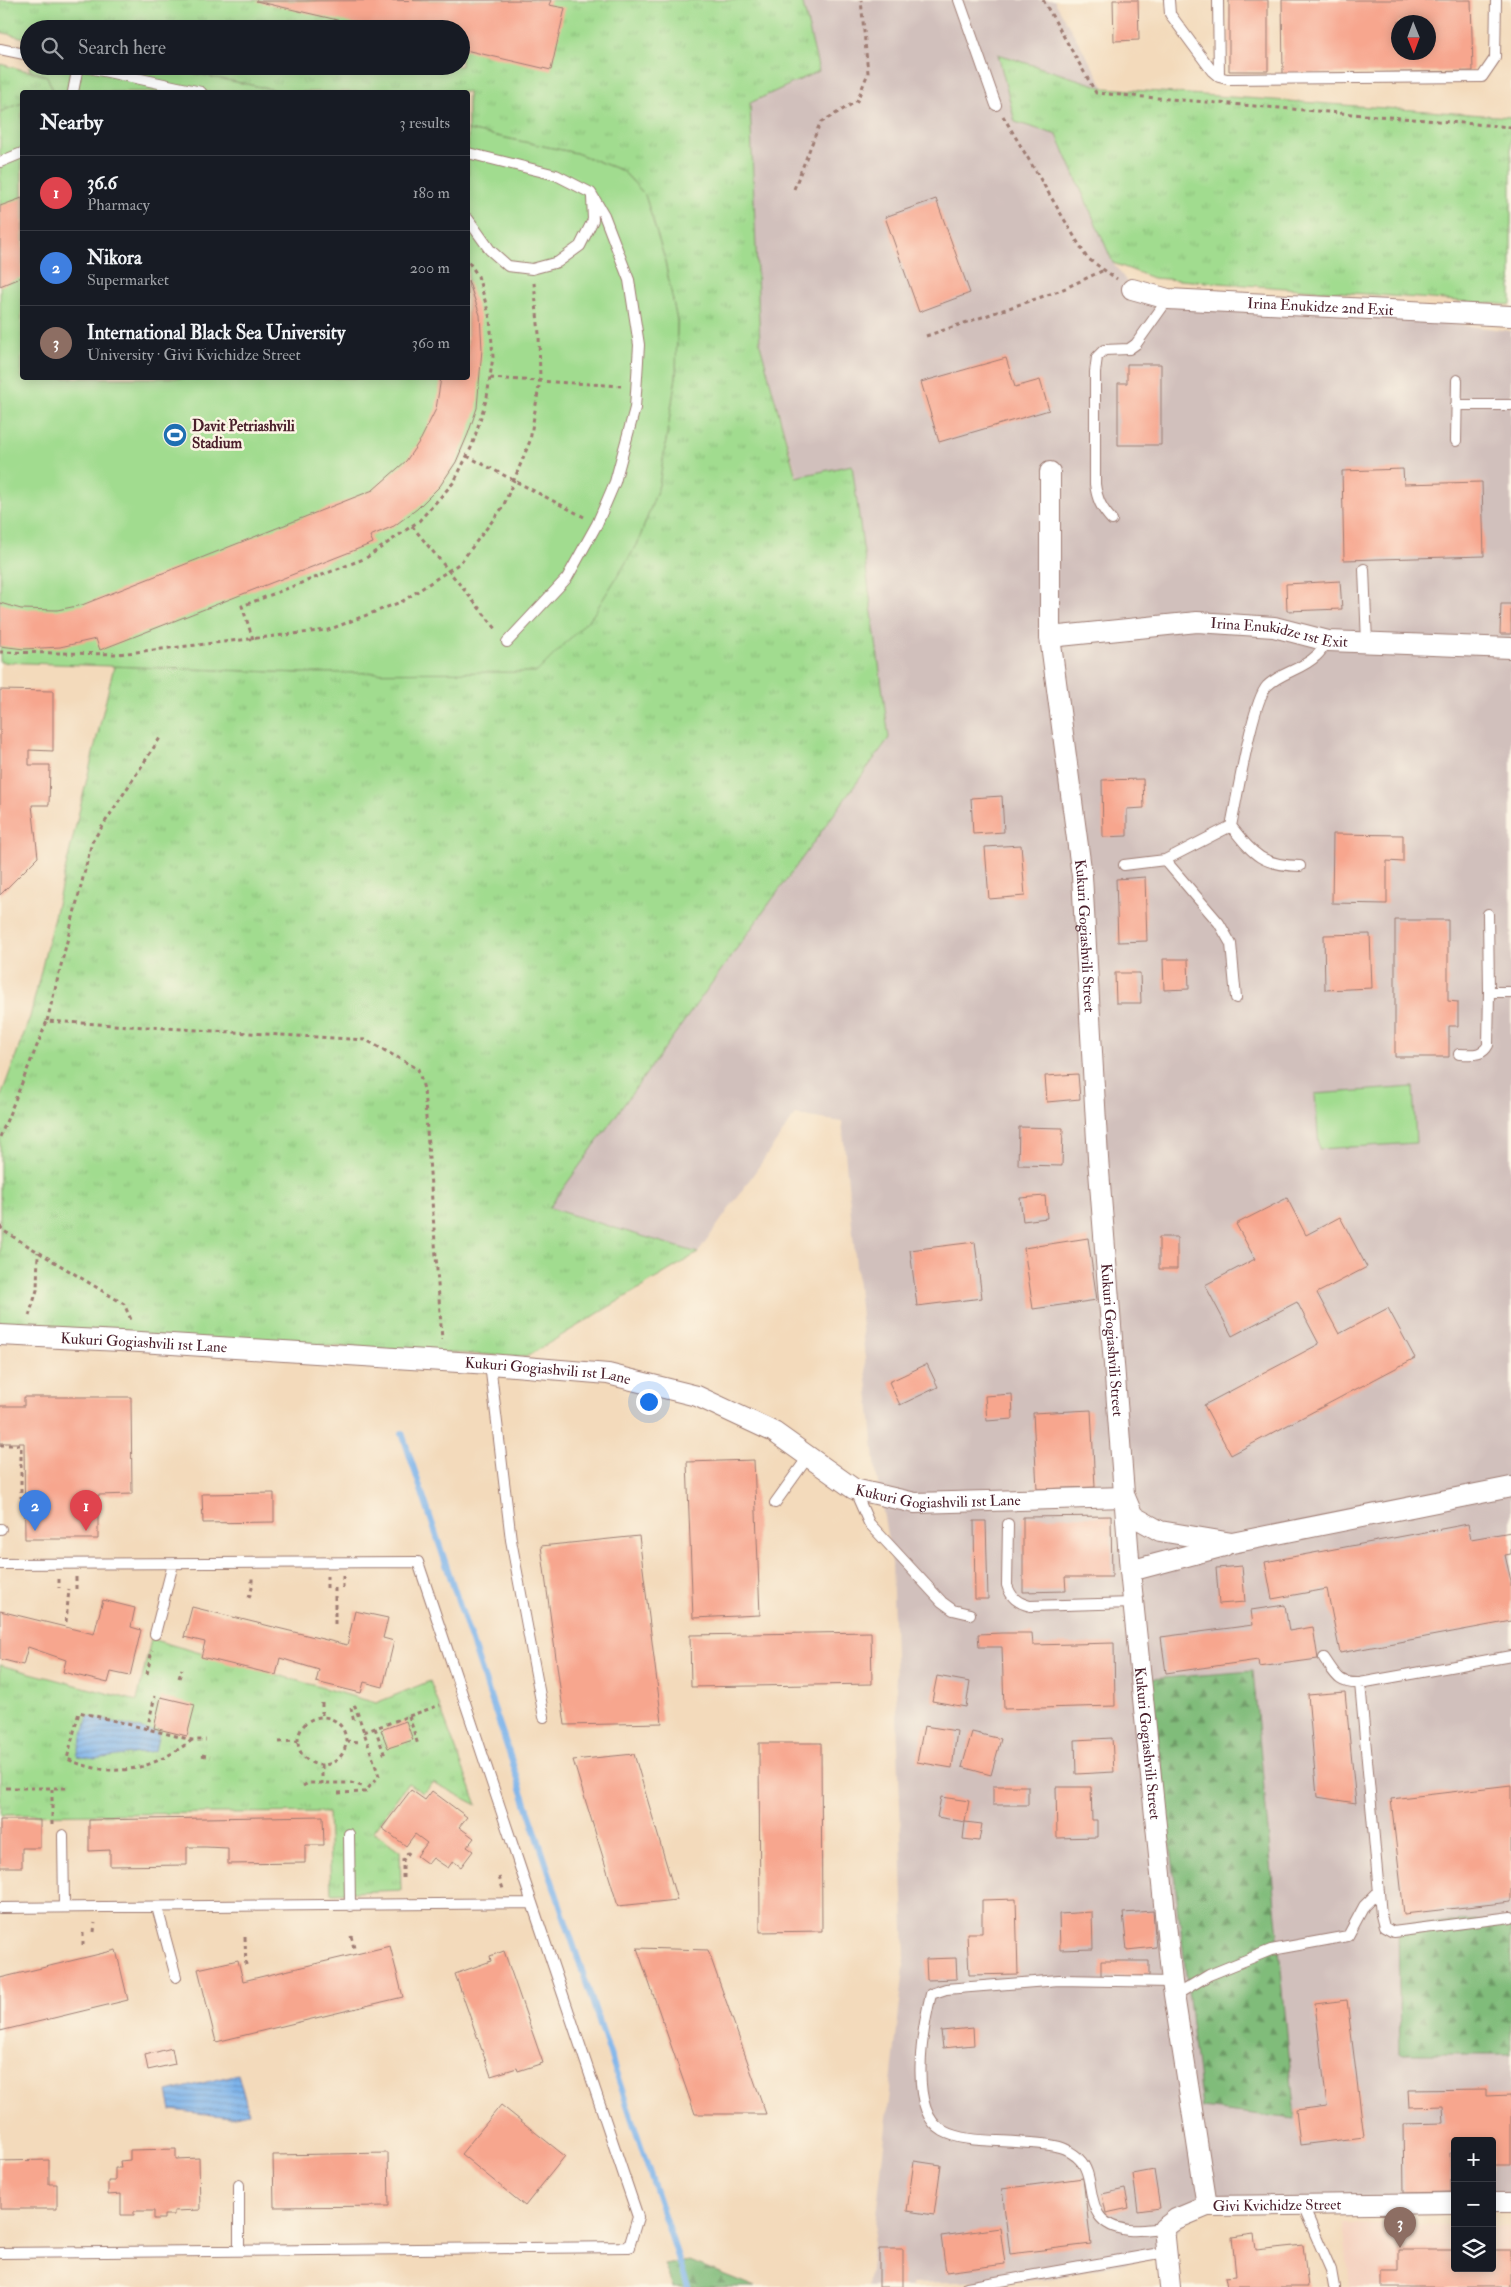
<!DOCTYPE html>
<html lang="en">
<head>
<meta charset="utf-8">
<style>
  :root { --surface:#171b24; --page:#20242c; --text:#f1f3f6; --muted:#9ea1a6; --line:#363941; --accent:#8c9099 }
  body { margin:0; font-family:"IM FELL Double Pica",serif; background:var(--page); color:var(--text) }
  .controls { position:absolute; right:15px; bottom:15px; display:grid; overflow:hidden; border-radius:5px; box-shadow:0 2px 12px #0003 }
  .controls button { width:45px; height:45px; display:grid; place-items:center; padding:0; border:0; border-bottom:1px solid var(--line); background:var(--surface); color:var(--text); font:25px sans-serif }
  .compass { position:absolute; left:1391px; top:15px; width:45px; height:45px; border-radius:50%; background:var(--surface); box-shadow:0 2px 12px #0003; rotate:179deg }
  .you { position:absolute; left:648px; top:1401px; width:18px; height:18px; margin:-12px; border:4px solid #fff; border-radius:50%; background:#1a73e8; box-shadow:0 0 0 8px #1a73e833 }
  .badge { display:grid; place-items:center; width:32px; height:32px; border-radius:50%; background:var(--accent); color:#fff; font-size:16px; font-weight:700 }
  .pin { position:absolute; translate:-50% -41px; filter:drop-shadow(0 1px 2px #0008) }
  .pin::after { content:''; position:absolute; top:26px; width:18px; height:15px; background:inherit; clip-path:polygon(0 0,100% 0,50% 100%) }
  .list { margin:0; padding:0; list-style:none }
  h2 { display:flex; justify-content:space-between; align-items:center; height:65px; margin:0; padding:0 20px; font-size:21px }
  h2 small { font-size:16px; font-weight:400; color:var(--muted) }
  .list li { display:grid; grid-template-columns:32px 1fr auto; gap:15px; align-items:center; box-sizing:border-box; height:75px; padding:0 20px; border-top:1px solid var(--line) }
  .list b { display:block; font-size:19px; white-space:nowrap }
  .list p { margin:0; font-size:16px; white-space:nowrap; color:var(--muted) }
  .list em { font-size:16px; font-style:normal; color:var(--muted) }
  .icon { flex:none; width:28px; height:28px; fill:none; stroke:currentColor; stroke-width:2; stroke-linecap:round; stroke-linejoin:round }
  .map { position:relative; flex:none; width:1511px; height:2287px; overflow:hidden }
  .search { position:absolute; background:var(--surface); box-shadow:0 2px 12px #0003; left:20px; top:20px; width:450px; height:55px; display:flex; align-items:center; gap:12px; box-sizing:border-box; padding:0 18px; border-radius:28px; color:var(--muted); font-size:19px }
  .panel { position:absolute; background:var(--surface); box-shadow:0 2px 12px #0003; left:20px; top:90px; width:450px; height:290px; border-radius:5px }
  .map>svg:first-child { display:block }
</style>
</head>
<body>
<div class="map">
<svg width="1511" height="2287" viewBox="0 0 1511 2287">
  <defs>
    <pattern id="grass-tufts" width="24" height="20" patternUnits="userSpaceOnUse" patternTransform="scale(1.25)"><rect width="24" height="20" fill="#a1dc8f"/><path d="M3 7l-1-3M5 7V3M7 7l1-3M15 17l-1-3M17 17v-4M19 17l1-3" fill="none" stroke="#8cbc7c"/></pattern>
    <pattern id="forest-firs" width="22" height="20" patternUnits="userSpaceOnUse" patternTransform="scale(1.25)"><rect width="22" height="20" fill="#80bc7a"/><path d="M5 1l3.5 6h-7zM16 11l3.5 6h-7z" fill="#6b9864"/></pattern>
    <pattern id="water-rules" width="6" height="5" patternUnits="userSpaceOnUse" patternTransform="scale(1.25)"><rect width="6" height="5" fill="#7cb3eb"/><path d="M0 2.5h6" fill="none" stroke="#6891bf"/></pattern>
  </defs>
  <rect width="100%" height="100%" fill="#fcf5e5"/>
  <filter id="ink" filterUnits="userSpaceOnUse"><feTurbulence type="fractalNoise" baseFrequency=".02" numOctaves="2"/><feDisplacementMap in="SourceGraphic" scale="10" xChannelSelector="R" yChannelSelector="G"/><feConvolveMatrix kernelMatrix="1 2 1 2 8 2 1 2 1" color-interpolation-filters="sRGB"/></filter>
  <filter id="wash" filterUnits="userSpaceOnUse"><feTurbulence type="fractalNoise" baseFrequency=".0096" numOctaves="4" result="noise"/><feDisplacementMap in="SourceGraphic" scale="20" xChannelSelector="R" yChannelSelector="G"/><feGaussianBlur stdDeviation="1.12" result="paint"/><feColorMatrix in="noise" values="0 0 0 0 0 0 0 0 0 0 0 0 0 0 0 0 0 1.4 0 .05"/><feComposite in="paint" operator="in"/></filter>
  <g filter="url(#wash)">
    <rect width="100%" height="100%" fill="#f3dabb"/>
    <path fill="#f5d3c1" d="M1343,2224L1455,2226V2268H1492V2227H1511V2287H1350Z"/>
    <path fill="#d1c0bc" d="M802,0H1054L1105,88L998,54L1015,122L1057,135L1113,263L1132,289L1306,306L1511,331V2200H1492V2141H1455V2200H1201L1159,2256L1044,2280L913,2283L911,2287H868L905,1958L892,1563L876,1472L842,1122L795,1115L698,1253L548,1209L889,738L852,466L797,477L760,344L750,102L818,71Z"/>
    <path fill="url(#grass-tufts)" stroke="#767e5d" d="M0,0H802L819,71L750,103L760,344L796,477L852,465L889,738L549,1208L698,1253L526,1357L0,1328V1099L30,1017L114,666L302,673L637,545L659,485L676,377L677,321L664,257L645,195L623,171L576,153L468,130V92H285L158,66H461V29H29V39L0,32Z
      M998,54L1105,88L1511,117V305L1153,278L1113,263L1057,135L1015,122Z
      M0,64L47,76L52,88L51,92H22V103L0,112Z
      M151,1639L376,1703L430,1681L477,1805L433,1782L423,1793L408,1783L373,1831L400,1851L401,1890L331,1893L328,1812L0,1815V1665L137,1701Z"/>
    <path fill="url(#forest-firs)" stroke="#656e52" d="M1253,1671L1295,2119L1202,2108L1151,1679Z
      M1511,1920V2054H1400L1398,1924Z
      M690,2261L755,2287H673L664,2265Z"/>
    <path fill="#a1dc8f" stroke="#767e5d" d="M30,66H158L285,92H51L52,88L47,76L29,70Z
      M22,103V378H468V130L576,153L623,171L645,195L664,257L677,321L676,377L659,485L637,545L593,615L537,672L302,673L0,662V112Z
      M1413,1087L1416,1143L1319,1149L1315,1094Z"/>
    <path fill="url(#water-rules)" stroke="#63698b" d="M88,1716L159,1733L155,1751L95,1759L77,1756Z
      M238,2074L249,2113L231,2117L171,2110L167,2092Z"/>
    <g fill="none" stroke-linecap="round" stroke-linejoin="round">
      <path stroke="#7cb3eb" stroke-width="6" d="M402,1433L688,2287"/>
    </g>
    <g id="blocks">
      <path fill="#f7a68e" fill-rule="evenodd" d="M551,0L549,5L565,8L551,70L461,49V29H376L256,1Z
        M1113,0H1138L1139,40L1114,41Z
        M1229,0H1268V71H1229Z
        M1282,0H1471L1473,71L1283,74ZM1398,22H1428V52H1398Z
        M22,198V277L0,286V206Z
        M936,199L970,293L919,312L885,217Z
        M468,280L480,315L482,349L477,408L468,434L456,462L440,486L417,509L394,526L370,536L373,543L100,650L96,639L60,647L24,649L0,646V603L21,609L57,610L82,605L373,490L406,461L421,439L436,409L441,378H468Z
        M1006,358L1015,387L1040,380L1049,410L939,442L921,382Z
        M1127,364H1161V445H1118V383H1127Z
        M1403,469L1404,484L1482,482L1484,556L1344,560L1342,471Z
        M1340,581L1342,609L1287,611L1286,584Z
        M1501,604H1511V634H1500Z
        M0,690L53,691V751L29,750V765H50L49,805H32L38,857L0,895Z
        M1143,779L1144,808L1127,809V836L1103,837L1102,780Z
        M1002,796L1004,832L973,834L971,798Z
        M1333,834L1403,835V862L1387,861V904L1332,903Z
        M1021,845L1025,896L989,899L985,847Z
        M1145,877L1147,941L1118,942L1116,879Z
        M1395,920H1448V1001L1458,1002V1026H1449V1057H1395Z
        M1370,934L1372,988L1325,990L1324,935Z
        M1163,959H1188L1189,989L1164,990Z
        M1115,973H1140L1141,1003H1116Z
        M1078,1074L1080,1099L1047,1102L1045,1076Z
        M1019,1127L1063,1128L1062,1166L1018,1165Z
        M1045,1196L1047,1218L1023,1221L1020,1198Z
        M1287,1198L1306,1235L1340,1217L1367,1267L1317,1293L1339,1334L1388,1308L1415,1358L1231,1455L1204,1405L1319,1344L1297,1302L1232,1336L1205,1285L1255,1259L1236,1224Z
        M1159,1237H1177V1269H1159Z
        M1088,1238L1097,1300L1033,1309L1024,1248Z
        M975,1242L982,1298L917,1306L910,1250Z
        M927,1364L938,1387L900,1405L889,1382Z
        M1012,1394L1013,1419L987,1421L985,1396Z
        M24,1397H131L132,1494L98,1495V1539H25L24,1443H0V1406H24Z
        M1091,1410L1095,1487L1037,1489L1033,1413Z
        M754,1460L760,1615L693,1618L687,1462Z
        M274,1493V1522L203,1523L202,1494Z
        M1111,1516L1112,1577H1065L1066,1591L1023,1592V1517Z
        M974,1521H986L988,1599H975Z
        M1468,1524L1471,1539L1511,1532V1554L1505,1555L1511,1581V1621L1340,1653L1327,1589L1272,1599L1265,1562Z
        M639,1536L662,1723L565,1725L541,1546Z
        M1242,1566L1245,1602L1219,1604L1216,1568Z
        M103,1600L135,1608L131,1627L141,1630L130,1676L111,1672L108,1683L63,1672L66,1660L28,1647L23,1665L0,1659V1611L94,1634Z
        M1285,1605L1289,1631L1313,1627L1318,1659L1259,1667L1258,1660L1166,1673L1161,1637L1253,1625L1251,1610Z
        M192,1607L347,1645L355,1611L388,1618L383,1638L394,1641L383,1687L364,1682L361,1693L316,1682L319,1670L280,1658L276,1675L201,1657L205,1642L184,1637Z
        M871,1632L872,1684L691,1687L690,1635Z
        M1002,1633H1032L1033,1645L1114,1643L1115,1706L1004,1709L1002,1647H979L978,1634Z
        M937,1676L970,1682L966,1707L932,1701Z
        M1345,1692L1356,1803L1317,1797L1308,1695Z
        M161,1697L195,1705L187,1736L154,1728Z
        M406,1721L413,1740L388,1748L381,1730Z
        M924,1726L957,1731L952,1768L917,1762Z
        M972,1732L1001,1739L991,1775L962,1767Z
        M1112,1738L1114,1772L1076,1774L1075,1740Z
        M759,1743H821L822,1931L760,1932Z
        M634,1754L677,1900L618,1906L573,1760Z
        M1511,1785V1902L1404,1914L1391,1799Z
        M993,1786H1028V1805H993Z
        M1056,1787H1091L1092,1820H1097V1837L1057,1838Z
        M411,1790L425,1800L432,1791L467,1817L459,1827L474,1838L467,1847L473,1851L461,1867L453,1861L448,1868L433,1858L428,1864L417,1856L427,1843L415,1834L406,1846L382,1828Z
        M941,1797L969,1801L965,1822L937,1817Z
        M323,1816L324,1845H305V1863L228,1864V1848L206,1847H187V1865L110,1866V1850L89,1851V1820Z
        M0,1820H40V1848H22V1867H0Z
        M965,1822L982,1824L979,1841L963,1839Z
        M1016,1899L1018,1974L969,1975L967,1933H982V1900Z
        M1153,1911L1156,1947L1127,1950L1123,1913Z
        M1092,1912L1093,1949L1060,1950L1059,1914Z
        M390,1946L403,1997L216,2042L198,1969L238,1960L243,1981Z
        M637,1948L708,1950L766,2114H695Z
        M116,1950L128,2000L0,2031V1978Z
        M504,1951L543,2063L518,2071L517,2068L491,2076L455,1974L491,1961L490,1956Z
        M956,1958L957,1979L927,1980L926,1959Z
        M1101,1961H1149V1976L1101,1977Z
        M1347,2000L1364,2137L1300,2145L1296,2110L1327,2106L1315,2004Z
        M973,2028L974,2045L943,2048L941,2031Z
        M172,2048L175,2064L148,2070L145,2055Z
        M1486,2089V2096L1511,2095V2165H1492V2141H1455V2153H1450L1451,2192L1404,2193L1403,2124L1444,2123L1443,2106L1409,2107L1408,2090Z
        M501,2105L565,2156L525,2206L461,2154Z
        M176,2149V2159L199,2158L200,2210L174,2211V2215H164V2219H154V2211H134V2215H121V2194L108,2195V2181H115V2168H121L120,2161L130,2160V2150Z
        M388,2153L389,2206L274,2207L273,2155Z
        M49,2160V2184H57V2209H0V2161Z
        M914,2161L941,2165L934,2215L907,2211Z
        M1154,2170L1160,2208L1138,2211L1133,2174Z
        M1083,2178L1091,2244L1010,2254L1002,2189Z
        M1125,2189L1129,2208L1106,2213L1102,2194Z
        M1000,2228L1005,2264L946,2272L941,2236Z
        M1254,2234L1256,2250L1303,2245L1308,2287H1227L1225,2277L1236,2276L1232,2237Z
        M879,2249H903V2287H879Z
        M1399,2250H1455V2268H1492V2250H1511V2287H1381V2271H1399Z"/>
    </g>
  </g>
  <g filter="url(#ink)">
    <use href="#blocks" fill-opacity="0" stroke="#9e7c73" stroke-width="1"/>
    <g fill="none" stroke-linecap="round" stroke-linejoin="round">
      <g stroke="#9e7c73" stroke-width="12">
        <path id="service" d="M959,0L996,105
          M1169,0L1170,14L1212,71L1219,77L1227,79L1482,77L1495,58L1496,0
          M1218,0L1219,77
          M0,49L29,55
          M80,66L201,92
          M73,92L78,66
          M468,153L556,175L591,193
          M0,162L22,153
          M468,219L490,250L508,266L532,269L558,262L580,246L593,220L592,197
          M1456,405H1511
          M1456,441L1457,380
          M1112,520C1102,509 1097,500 1095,484V372L1097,357L1104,350L1129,349L1136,344L1168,299
          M1364,569L1367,643
          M507,642L567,578L597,524L615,482L635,408L639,345L629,280L604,215L591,193
          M1231,826C1254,855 1261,865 1300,866
          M1165,860L1219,923L1231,944L1236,998
          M1124,865L1165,860L1231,826C1237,799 1252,702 1267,686C1281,672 1302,670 1316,656C1321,652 1324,646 1328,641
          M1488,914L1489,992
          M1459,1054C1470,1054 1482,1057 1488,1045L1489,992H1511
          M490,1364L511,1540L544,1717
          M854,1489L869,1523L942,1602L953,1610L970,1614
          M775,1503L808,1457
          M1008,1524L1007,1585C1011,1598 1018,1603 1030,1606L1133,1603
          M0,1529H1
          M0,1564L418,1562L532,1903L0,1908
          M155,1634L173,1564
          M1324,1658C1336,1675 1338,1684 1360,1683L1511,1656
          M1360,1683L1381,1915L1384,1927L1393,1932L1511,1917
          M349,1834L350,1906
          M63,1835L64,1907
          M157,1907L176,1977
          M1174,1996L1209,1975L1271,1950L1348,1936L1364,1906L1379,1891
          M239,2185V2250
          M1302,2204L1331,2270L1334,2287
          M1164,2228C1152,2229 1140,2231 1129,2230C1078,2225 1100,2179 1079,2159C1076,2155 1071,2153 1067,2150C1055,2143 1028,2143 1015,2142C993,2140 963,2142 943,2131C907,2111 923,2027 931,1994L946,1989L1059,1980L1172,1982
          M0,2253L629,2247L638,2217L532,1903
          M967,2287L1166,2252"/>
      </g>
      <g stroke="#9e7c73" stroke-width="22">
        <g id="minor">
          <path id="s1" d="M1132,289L1168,299L1511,316"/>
          <path id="s2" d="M1050,472V637L1082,876L1098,1158L1130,1571L1172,1982L1207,2206"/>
          <path id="s3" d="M1050,637L1197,622L1274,627L1328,641L1511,648"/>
          <path id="s4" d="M0,1335L140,1342L490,1364L608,1374L697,1396L774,1432L854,1489L915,1503L1125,1497L1133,1516L1160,1531L1232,1543L1511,1487"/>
          <path d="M1130,1571L1224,1546"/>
          <path d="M1492,2202H1511"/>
          <path id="s5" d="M1170,2287L1164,2228L1176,2219L1207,2206L1455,2203"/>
        </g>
      </g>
      <path stroke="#9e7c73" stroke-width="3" stroke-dasharray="4 4" stroke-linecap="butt" d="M1043,0L1096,93L1511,127
        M1003,116L1087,258L1117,279
        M794,189L820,123L857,101L868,73L861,0
        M926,336L1059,291L1104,270
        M490,378L621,386
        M467,456L584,517
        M412,526L497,630
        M253,639L242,606L366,558L419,521L454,482L472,446L487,397L493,357L490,318L478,276L468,261
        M0,652L118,654L328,630L403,601L460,563L503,507L530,441L540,380L539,334L534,283
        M47,1021L92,842L160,738
        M0,1137L47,1021L366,1040L418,1069L424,1089L442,1340
        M0,1226L2,1230L124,1304L132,1322
        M29,1316L37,1290L38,1252
        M0,1445H21V1498
        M343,1576V1588
        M76,1577V1589
        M59,1579V1588
        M327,1588V1576
        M335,1588V1626
        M249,1598L252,1588V1577
        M66,1622L69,1589
        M147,1674L152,1650
        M179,1678L182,1669
        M322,1703V1717
        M351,1708L354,1722
        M409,1716L418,1745
        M298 1741a24 24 0 1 1 48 0a24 24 0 1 1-48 0Z
        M375,1728L385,1756
        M147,1729L155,1696
        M364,1732L440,1705
        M192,1740C151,1770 115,1780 67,1759L79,1712L192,1740H206
        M346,1741L361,1742
        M279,1742L298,1741
        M202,1755L210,1757
        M322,1765V1784
        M303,1786L308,1783H351L362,1786
        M6,1788H68
        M52,1789V1826
        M338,1793L365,1792L379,1776L355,1706L351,1708
        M499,1877L503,1889
        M403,1878V1860L410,1851
        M94,1932L95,1923
        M351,1936L354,1948
        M245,1937L246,1969
        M83,1945V1932"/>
      <use href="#service" stroke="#fff" stroke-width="10"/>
      <use href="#minor" stroke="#fff" stroke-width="20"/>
    </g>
  </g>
  <defs>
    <g id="stadium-disc" transform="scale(1.25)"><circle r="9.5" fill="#1f6fb2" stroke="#fcf5e5"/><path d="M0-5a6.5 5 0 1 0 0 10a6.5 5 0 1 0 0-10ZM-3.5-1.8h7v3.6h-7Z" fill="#fff"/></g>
  </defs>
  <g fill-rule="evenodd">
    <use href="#stadium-disc" x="175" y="435"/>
  </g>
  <g text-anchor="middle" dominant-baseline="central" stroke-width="5" stroke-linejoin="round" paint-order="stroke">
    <g font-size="15" fill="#4a1f2b" stroke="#fcf5e5">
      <text stroke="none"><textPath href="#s1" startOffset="190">Irina Enukidze 2nd Exit</textPath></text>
      <text stroke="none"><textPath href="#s3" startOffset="231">Irina Enukidze 1st Exit</textPath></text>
      <text stroke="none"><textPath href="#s2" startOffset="466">Kukuri Gogiashvili Street</textPath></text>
      <text stroke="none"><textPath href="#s2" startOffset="871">Kukuri Gogiashvili Street</textPath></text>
      <text stroke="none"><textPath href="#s4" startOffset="144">Kukuri Gogiashvili 1st Lane</textPath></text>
      <text stroke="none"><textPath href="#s4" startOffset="549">Kukuri Gogiashvili 1st Lane</textPath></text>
      <text stroke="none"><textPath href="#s4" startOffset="969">Kukuri Gogiashvili 1st Lane</textPath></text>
      <text stroke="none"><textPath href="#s2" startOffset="1276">Kukuri Gogiashvili Street</textPath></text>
      <text stroke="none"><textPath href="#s5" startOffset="178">Givi Kvichidze Street</textPath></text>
    </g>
    <g font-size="15" font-weight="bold" fill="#4a1f2b" stroke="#fcf5e5" text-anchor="start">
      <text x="192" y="426">Davit Petriashvili<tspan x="192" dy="17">Stadium</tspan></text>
    </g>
  </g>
</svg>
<div class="controls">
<button>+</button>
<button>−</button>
<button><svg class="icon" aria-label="layers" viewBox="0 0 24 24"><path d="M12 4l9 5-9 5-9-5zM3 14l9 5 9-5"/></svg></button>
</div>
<svg class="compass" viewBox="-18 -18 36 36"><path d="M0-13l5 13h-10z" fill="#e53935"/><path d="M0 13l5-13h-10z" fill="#9ea1a6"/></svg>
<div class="you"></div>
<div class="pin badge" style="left:86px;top:1531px;background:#e0444e">1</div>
<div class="pin badge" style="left:35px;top:1531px;background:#3f7fe0">2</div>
<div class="pin badge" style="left:1400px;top:2248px;background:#8d6e63">3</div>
<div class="search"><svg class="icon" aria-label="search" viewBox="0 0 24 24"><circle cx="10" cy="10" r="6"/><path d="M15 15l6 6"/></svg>Search here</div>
<section class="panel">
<h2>Nearby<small>3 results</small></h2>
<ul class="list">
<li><span class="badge" style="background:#e0444e">1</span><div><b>36.6</b><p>Pharmacy</p></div><em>180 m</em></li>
<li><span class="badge" style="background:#3f7fe0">2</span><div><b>Nikora</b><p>Supermarket</p></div><em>200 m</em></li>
<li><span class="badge" style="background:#8d6e63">3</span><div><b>International Black Sea University</b><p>University · Givi Kvichidze Street</p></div><em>360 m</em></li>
</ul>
</section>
</div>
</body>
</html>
